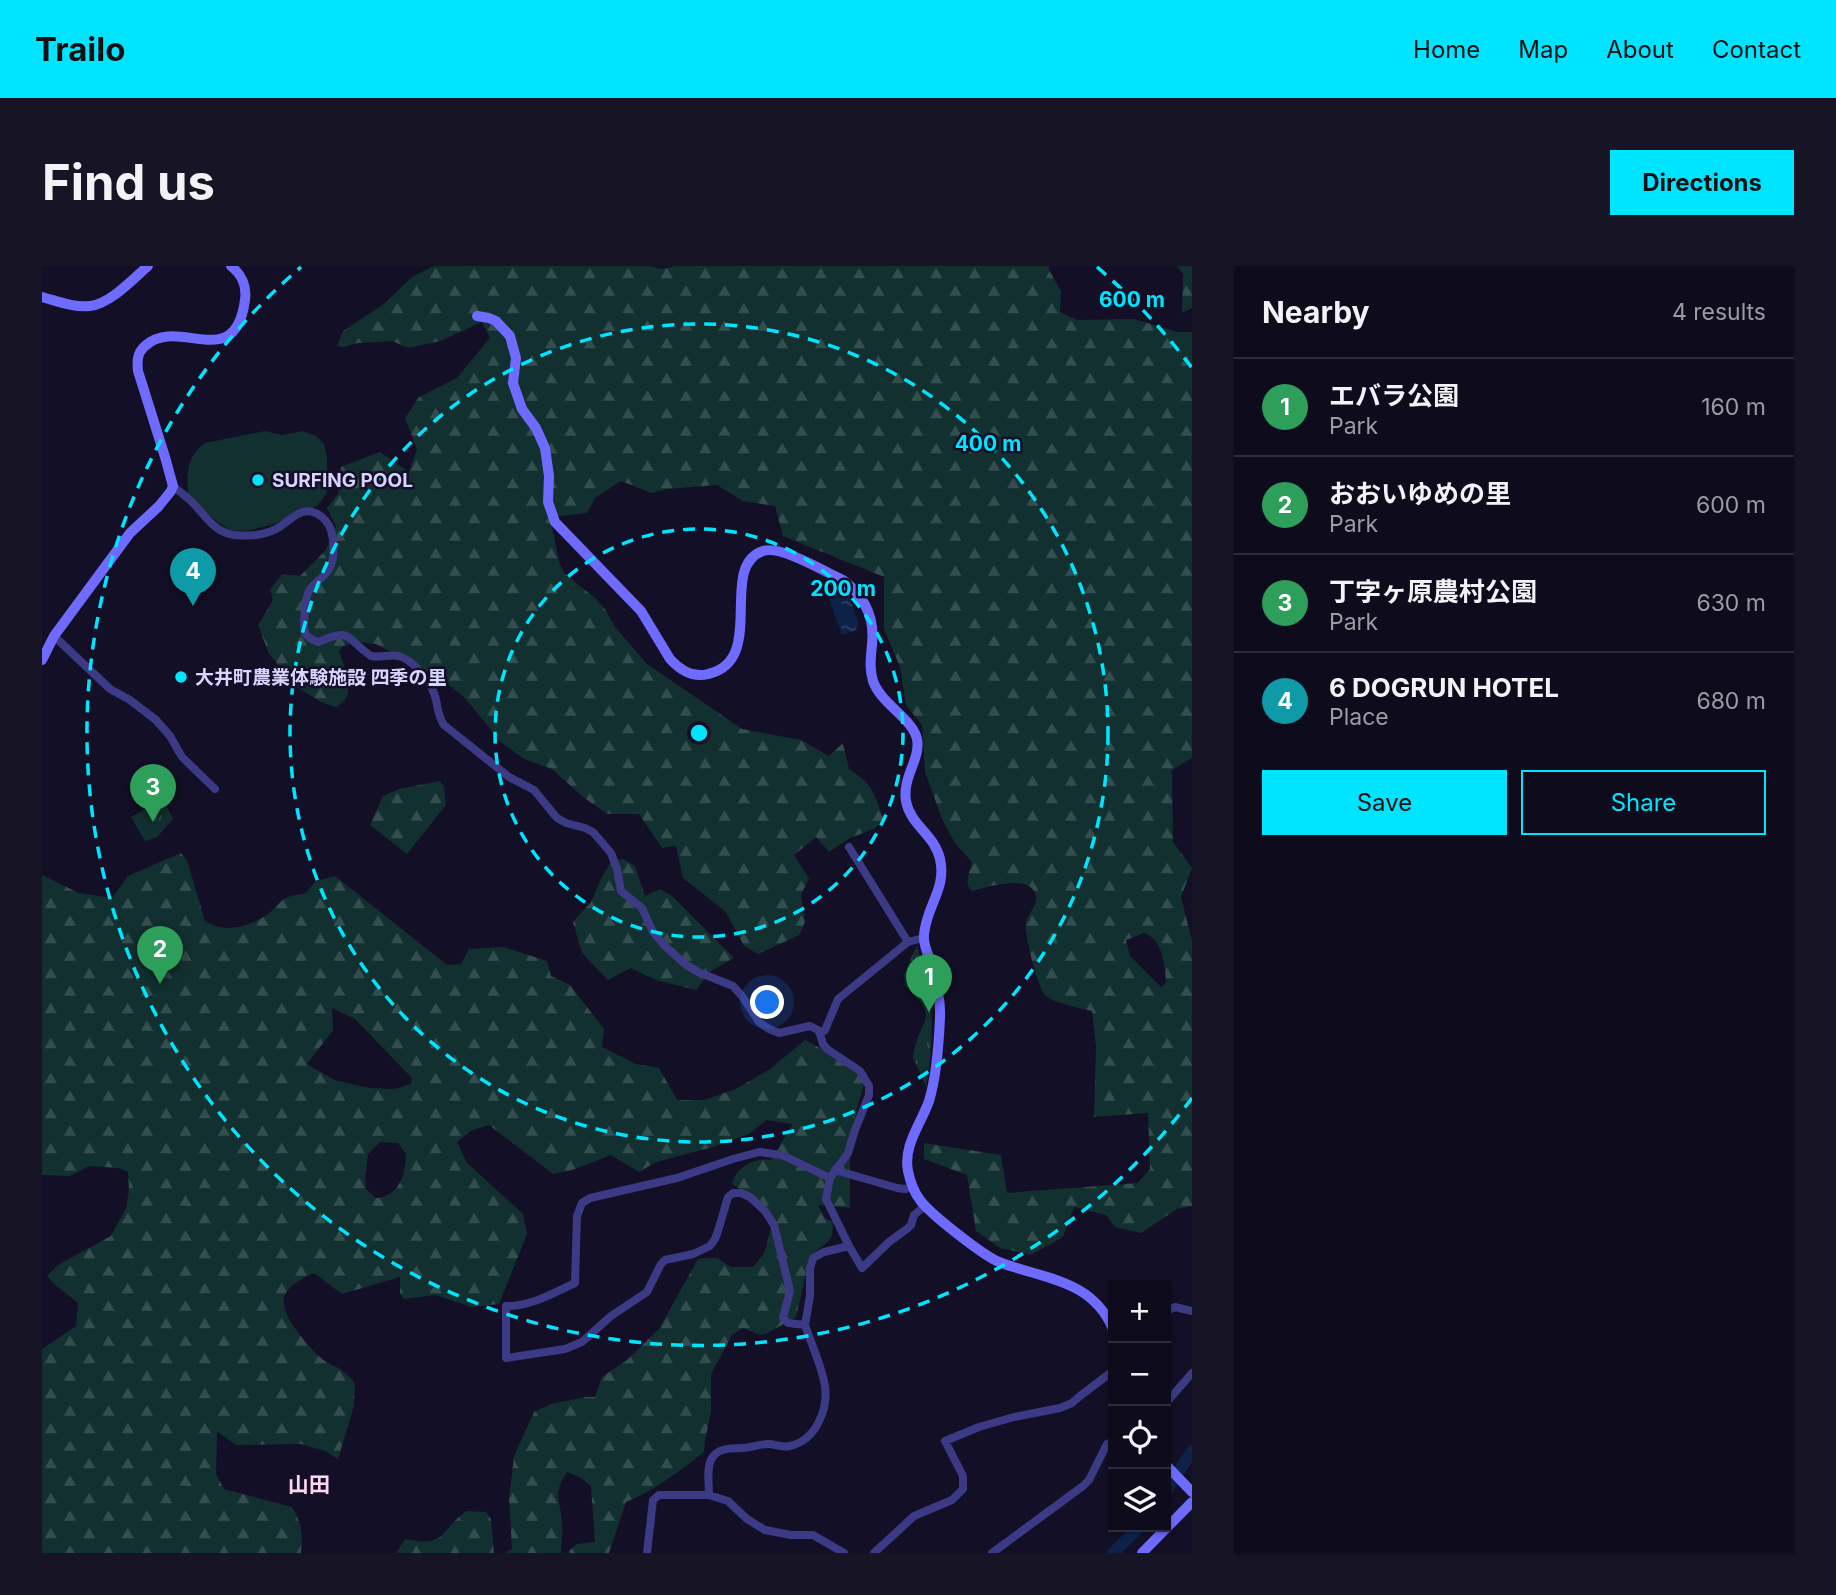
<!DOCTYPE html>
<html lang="en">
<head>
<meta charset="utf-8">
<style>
  :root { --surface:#0e0b1c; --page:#171425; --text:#f1f3f6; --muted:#9b9ba3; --line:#2e2b3b; --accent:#00e5ff }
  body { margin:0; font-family:Inter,"Noto Sans JP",sans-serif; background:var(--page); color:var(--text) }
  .controls { position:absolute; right:21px; bottom:21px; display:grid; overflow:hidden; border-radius:0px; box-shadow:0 2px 5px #0004 }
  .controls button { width:63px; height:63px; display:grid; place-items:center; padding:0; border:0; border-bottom:2px solid var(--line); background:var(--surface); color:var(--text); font:35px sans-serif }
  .you { position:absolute; left:726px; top:737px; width:24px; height:24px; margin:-18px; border:5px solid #fff; border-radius:50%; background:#1a73e8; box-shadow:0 0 0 10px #1a73e833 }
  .badge { display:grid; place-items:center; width:46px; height:46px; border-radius:50%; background:var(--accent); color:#fff; font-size:23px; font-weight:700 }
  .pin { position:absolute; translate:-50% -58px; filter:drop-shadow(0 2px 4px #0008) }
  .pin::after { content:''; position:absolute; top:37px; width:24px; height:21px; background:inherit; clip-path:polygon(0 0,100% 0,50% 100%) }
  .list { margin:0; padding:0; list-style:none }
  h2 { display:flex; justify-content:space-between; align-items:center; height:91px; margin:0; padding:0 28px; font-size:30px }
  h2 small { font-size:23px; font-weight:400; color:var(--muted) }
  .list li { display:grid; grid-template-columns:46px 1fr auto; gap:21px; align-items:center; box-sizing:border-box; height:98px; padding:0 28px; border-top:2px solid var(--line) }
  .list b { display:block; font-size:26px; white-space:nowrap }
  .list p { margin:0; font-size:23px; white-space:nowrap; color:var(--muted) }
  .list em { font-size:23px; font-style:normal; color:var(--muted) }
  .actions { display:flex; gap:14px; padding:21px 28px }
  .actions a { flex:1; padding:16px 0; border:2px solid var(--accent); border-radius:0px; text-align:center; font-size:24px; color:var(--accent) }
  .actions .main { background:var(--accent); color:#111 }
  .icon { flex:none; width:38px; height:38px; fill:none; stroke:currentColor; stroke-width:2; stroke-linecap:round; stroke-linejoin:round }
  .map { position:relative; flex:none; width:1150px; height:1287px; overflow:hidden; border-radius:0px }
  header { display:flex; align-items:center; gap:42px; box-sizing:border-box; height:98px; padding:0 35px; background:var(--accent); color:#111 }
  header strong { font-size:33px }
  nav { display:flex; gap:38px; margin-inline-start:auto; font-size:24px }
  .intro { display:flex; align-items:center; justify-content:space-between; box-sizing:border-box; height:168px; padding:0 42px }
  h1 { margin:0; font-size:49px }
  .button { padding:18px 32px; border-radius:0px; background:var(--accent); color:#111; font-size:24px; font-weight:700 }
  main { display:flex; gap:42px; padding:0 42px }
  aside { flex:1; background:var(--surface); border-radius:0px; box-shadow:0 2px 5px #0004 }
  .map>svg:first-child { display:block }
</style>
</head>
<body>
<header>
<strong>Trailo</strong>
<nav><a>Home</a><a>Map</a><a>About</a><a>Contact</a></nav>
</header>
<div class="intro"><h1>Find us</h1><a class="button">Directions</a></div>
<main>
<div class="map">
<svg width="1150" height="1287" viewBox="0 0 1150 1287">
  <defs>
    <pattern id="forest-firs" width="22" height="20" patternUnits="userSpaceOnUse" patternTransform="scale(1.75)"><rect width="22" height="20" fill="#12302f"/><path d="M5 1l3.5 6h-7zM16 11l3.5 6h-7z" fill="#344d4e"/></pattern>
    <pattern id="park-tufts" width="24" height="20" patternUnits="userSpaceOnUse" patternTransform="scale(1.75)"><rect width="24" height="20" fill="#12302f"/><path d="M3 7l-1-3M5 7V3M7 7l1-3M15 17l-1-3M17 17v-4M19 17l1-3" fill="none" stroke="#344d4e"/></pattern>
    <pattern id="water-ripples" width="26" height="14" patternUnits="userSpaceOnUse" patternTransform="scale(1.75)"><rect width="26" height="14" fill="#0c2248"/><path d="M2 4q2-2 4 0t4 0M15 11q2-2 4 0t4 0" fill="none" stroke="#2f4163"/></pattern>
  </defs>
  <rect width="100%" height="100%" fill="#130f26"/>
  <path fill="url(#forest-firs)" fill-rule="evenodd" d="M392,0H606L620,3L633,0H1007V4L1019,25L1018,46L1035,54L1092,53L1135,66H1150V492L1130,504L1131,576L1150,602L1139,631L1150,675V940L1135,943L1099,967L1073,961L1064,949L1032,941L1021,971L989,989L958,982L934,965L925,909L882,893V877L959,889L965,927L1096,917L1108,903L1106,847L1052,851L1054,781L1050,745C1038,742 1011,737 1003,729C996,722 981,665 984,656C986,647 995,641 994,631C991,606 944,621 930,625C921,617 928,606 930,596L913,577L900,553L883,506L880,459L864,439L858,401L842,363V311L741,270L733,240L701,235L675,219L625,223L610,227L579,215L553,232L545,247L508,251L517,296L522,307L553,332L563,343L573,361L605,398L700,463L759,474L787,490L801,477L807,503C832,519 832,527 842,554L832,563L808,572L787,586L774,571L752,589L767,612L759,629L763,656L757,669L716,688L702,680L684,646L641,612L634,580L620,582L597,548H565L541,531L510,503L482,493L459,476L423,432L402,415L334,378L316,376L302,380L297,385C303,404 316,430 294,441L279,436L255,421L227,388L216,359L231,334L228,324L240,308L258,310L283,285L294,261L285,242L296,228L299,201L338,186L367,206L375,183L363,152L377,131L415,112L448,72L440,56L398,75L367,82L350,75L316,77L301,81L295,80L301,65L342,38L371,10ZM1102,667C1121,673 1123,700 1124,717L1119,721L1088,690L1084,674Z
    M1135,0H1150V42L1140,47L1141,8Z
    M398,515L402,521L404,539L365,588L328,559L341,530L357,523Z
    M139,587L145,594L163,655C182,668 207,661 226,648C232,644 236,637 242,633C248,629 257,629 264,627L274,615L293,610L405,699L419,698L427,683L461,681L505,695L509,710L528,719L562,763L560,781L594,798L617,802L635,834H662L694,823L728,803L763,774L825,807L814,846L808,892V942L776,939L783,952L791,956L790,970L787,975L768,990L754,1051L726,1067L718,1069L701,1062L690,1069L669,1108V1146L663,1174L662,1186C638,1205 613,1224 584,1236L567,1287H528L527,1285L535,1278L553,1276L549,1220L539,1212L525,1206C510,1227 519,1236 520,1257C521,1267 519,1277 519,1287H463L470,1283L467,1232L472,1190L492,1146L509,1138L543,1131H553L560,1111L585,1094L617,1063L656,993L675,992L689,1001H711L722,988L729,962L718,936L690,918C694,901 713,891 729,894L751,858L725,854L707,868L671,881L614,896L597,906L569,889L530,904L511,908L447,859L430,864L415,876L425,897L481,948L485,968L457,1038L430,1041L394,1029L362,1033L358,1028V1011L300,1028L272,1007C261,1012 246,1019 242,1031C237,1048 267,1081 278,1091C285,1098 295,1100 302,1106C306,1109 310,1114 313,1118L312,1140L296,1193L283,1185L259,1178L194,1179L175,1166L174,1208L182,1223L250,1241C260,1258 261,1267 259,1287H0V1083L34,1060L36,1037L12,1018L5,1010L16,999L69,970L84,942L87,924L86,906L76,902L47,900L28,910L0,909V609L37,627L70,632L86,610ZM290,742L313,753L370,812L369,818L353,823L327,822L292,814L265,798L291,764ZM338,876L356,877L364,888C363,909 358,930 334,932L324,923L323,912L326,888Z
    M581,593L593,600L603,630L618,623L630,630L692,692L669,705L654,724L614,714L588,702L566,714L540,687L531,656L549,636L560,611L570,594Z
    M425,1245L444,1246L449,1253L452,1287H354L363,1273C407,1282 396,1264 425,1245Z"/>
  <path fill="url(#park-tufts)" d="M121,532L131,553L115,571L103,575L89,551Z
    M875,679C879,693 884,708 887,722C892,754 890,789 884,821L871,791C876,752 901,754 863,720L862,708Z"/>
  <path fill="#12302f" d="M223,165L240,169L261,165L274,170L282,178L285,191V227L275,240L232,258L205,265L188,264L174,255L146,229C145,209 144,190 163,177Z"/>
  <path fill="url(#water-ripples)" d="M795,321L807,330L816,356L815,364L800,369L784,324Z"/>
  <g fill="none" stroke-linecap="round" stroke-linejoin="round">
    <path stroke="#0c2248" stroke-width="12" d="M1124,1225L1150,1185
      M1071,1287L1098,1261"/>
    <path stroke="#3d3a85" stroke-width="8" d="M131,220C138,226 145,231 151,237C163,249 170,263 187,268C201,271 221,270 234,263C242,259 248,252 256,248C270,240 284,251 289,264C292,274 293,292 288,301C284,311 272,316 267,325C263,331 261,360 263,367C266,372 270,374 276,376C312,361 302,372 329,390C338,392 348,388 357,390C371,394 387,414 392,427C396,438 395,449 402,459L467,511L492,524L515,552L524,557L543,562L551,566L569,587L575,603L579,625L600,642L611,666L623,680L643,698L656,706L691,720L700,730L717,756L727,763L737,767L768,760L776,764L778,768L783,764L796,733L866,676L881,672
      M12,370L68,423L88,434L114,454L128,470L140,491L173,523
      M807,581L866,676
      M778,768L781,778L785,783L818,805L827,820V829L813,864L806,887L788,912L784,933L807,980L820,1002L847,976L866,962L869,959L872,949L883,940
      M793,904L855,922L863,923L871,921
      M1124,1045L1133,1041L1150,1045
      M763,1059L768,1030V1003L771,992L782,986L807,980
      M1124,1137L1150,1107
      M667,1229C667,1218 664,1201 670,1192C677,1181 689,1183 700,1182C709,1182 718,1178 726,1178C734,1178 740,1182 748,1180C775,1174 788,1140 782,1115C778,1096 769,1077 763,1059L746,1057L741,1052L748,1025L732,959L723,945L708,931L699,927H691L686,931L676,965L673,973L668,980L651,988L623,994L619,998L605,1026L569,1050L540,1076L523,1083L464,1092V1040C488,1041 511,1027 533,1017L535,950L540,937L548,932L635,912L691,893L717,886L740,889L788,912
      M605,1287L611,1234L617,1229H667L686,1235L705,1253L723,1264L749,1269H771L802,1287
      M832,1287L872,1250L910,1234L921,1223V1210L903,1175L937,1161L972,1151L1018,1142L1030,1137L1038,1130L1071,1105
      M950,1287L1041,1220L1047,1214L1065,1178L1071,1175"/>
    <path stroke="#6f6bff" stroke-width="10" d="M0,31C15,35 32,42 48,40C68,38 91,13 106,0
      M435,50L447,52L454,55L468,70L474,92L471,117L480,143L494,162L503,182L507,210L506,236L513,256L599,345L628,393C638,404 651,412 666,408C726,395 675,300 721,285C739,279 783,306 801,314C822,330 833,351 830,378C829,391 827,402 831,415C839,438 871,453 875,473C879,493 860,511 864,535C868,559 893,569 898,593C905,623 884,640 882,669C881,677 885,686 888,694C893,712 899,732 898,751C897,776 894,812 887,835C879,858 861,879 866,905C868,915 872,926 878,934C888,948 942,990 957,996C1001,1013 1050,1013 1071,1063
      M0,394L12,370L88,267L117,240L129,225L131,220L123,191L96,105C95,95 95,87 103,80C136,49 193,109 203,34C205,19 200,9 189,0
      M1124,1199L1150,1226
      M1100,1287L1150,1236"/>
  </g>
  <g fill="none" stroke="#00e5ff" stroke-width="3.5" stroke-dasharray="12 9">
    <circle cx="657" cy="467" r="204"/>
    <circle cx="657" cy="467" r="409"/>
    <path d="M1150 832A613 613 0 1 1 259 1M1055 1A613 613 0 0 1 1150 102"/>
  </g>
  <g fill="#00e5ff" stroke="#130f26" stroke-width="2.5">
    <circle cx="216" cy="214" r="7"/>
    <circle cx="139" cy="411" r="7"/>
  </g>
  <g text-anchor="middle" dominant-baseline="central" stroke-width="5" stroke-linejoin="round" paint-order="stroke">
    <g font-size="19" font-weight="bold" fill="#d9d4ff" stroke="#130f26" text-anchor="start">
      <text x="230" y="214">SURFING POOL</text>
      <text x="153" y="411">大井町農業体験施設 四季の里</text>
    </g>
    <g font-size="21" font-weight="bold" fill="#ffd6f0" stroke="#130f26">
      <text x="267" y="1218">山田</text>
    </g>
  </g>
  <circle cx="657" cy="467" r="10" fill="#00e5ff" stroke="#130f26" stroke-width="3.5"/>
  <g font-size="21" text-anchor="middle" font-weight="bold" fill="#00e5ff" stroke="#130f26" stroke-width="5" stroke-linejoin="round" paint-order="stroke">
    <text x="1090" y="41">600 m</text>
    <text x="946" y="185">400 m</text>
    <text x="801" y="330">200 m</text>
  </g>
</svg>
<div class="controls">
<button>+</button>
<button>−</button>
<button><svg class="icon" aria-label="locate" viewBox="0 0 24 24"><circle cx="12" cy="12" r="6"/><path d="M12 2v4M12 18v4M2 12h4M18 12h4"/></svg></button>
<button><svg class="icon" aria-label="layers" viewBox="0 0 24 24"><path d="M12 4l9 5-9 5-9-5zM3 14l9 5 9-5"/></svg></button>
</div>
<div class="you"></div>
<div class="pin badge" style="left:887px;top:746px;background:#2e9e5b">1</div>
<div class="pin badge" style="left:118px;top:718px;background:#2e9e5b">2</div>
<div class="pin badge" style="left:111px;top:556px;background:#2e9e5b">3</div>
<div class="pin badge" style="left:151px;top:340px;background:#0f9aa8">4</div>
</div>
<aside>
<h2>Nearby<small>4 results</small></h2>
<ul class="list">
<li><span class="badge" style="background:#2e9e5b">1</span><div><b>エバラ公園</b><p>Park</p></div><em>160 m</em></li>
<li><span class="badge" style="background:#2e9e5b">2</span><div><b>おおいゆめの里</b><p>Park</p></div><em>600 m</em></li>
<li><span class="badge" style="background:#2e9e5b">3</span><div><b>丁字ヶ原農村公園</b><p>Park</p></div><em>630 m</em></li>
<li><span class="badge" style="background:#0f9aa8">4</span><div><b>6 DOGRUN HOTEL</b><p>Place</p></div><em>680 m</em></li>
</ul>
<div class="actions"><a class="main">Save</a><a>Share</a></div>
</aside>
</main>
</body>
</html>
